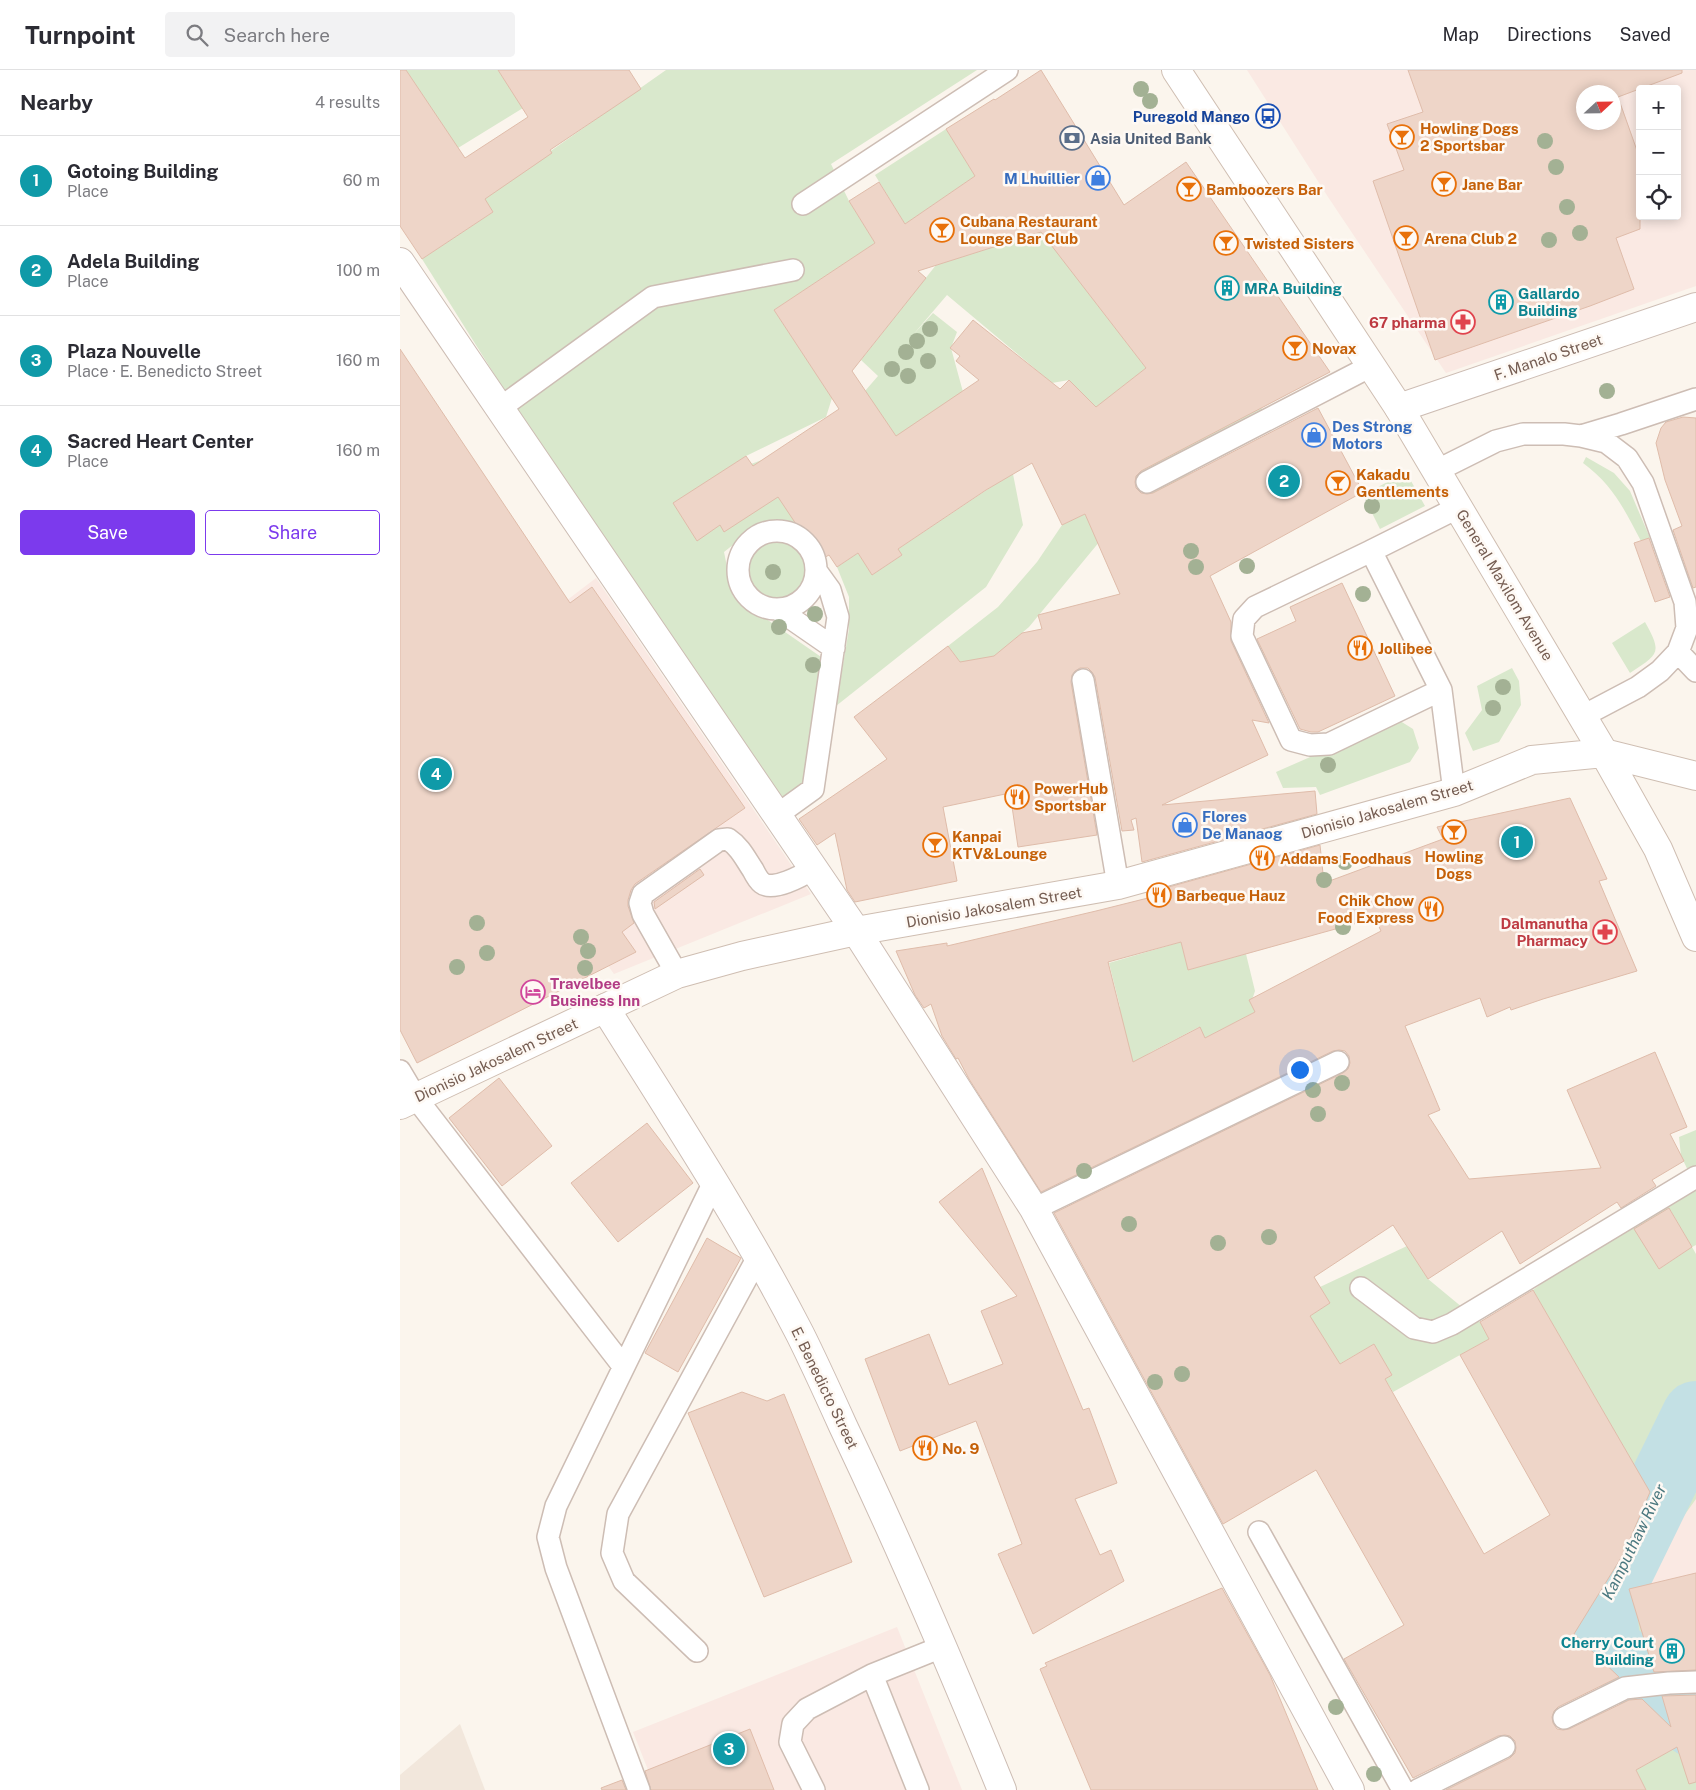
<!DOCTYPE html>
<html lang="en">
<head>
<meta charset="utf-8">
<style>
  :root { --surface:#fff; --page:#f2f2f3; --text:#2b2b33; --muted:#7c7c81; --line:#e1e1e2; --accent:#7c3aed }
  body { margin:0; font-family:"Public Sans",sans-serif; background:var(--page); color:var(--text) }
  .controls { position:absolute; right:15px; top:15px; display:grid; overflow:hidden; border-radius:5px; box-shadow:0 2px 12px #0003 }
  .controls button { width:45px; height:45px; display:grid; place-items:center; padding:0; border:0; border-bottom:1px solid var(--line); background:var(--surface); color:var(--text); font:25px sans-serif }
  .compass { position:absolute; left:1176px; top:15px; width:45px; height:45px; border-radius:50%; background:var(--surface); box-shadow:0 2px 12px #0003; rotate:68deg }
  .you { position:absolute; left:899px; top:999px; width:18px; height:18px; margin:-12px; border:4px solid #fff; border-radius:50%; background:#1a73e8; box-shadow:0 0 0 8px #1a73e833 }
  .badge { display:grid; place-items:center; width:32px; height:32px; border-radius:50%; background:var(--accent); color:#fff; font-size:16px; font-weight:700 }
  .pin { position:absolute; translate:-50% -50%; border:2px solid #fff; box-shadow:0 1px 5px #0006 }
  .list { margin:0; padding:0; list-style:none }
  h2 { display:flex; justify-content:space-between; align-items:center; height:65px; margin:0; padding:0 20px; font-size:21px }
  h2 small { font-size:16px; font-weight:400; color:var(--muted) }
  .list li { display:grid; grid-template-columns:32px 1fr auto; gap:15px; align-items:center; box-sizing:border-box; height:90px; padding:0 20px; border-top:1px solid var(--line) }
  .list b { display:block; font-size:19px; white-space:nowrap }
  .list p { margin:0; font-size:16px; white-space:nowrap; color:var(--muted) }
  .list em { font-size:16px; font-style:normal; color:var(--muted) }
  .actions { display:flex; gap:10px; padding:15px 20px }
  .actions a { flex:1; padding:11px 0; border:1px solid var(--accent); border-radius:5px; text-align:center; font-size:18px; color:var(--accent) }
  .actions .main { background:var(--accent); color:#fff }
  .icon { flex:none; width:28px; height:28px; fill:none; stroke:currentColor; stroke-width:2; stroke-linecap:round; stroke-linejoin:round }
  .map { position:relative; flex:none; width:1296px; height:1720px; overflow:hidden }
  header { display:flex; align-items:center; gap:30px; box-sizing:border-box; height:70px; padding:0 25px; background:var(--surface); border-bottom:1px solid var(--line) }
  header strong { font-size:24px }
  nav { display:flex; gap:28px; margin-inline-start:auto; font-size:18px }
  .search { width:350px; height:45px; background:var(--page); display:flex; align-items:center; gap:12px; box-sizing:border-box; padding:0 18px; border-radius:5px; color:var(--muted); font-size:19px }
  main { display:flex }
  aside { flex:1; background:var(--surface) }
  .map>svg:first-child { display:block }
</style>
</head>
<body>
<header>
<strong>Turnpoint</strong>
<div class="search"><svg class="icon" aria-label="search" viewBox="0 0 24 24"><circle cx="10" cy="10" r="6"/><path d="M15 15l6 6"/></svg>Search here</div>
<nav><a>Map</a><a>Directions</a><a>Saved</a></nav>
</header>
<main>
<aside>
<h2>Nearby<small>4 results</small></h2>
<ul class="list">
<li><span class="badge" style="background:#0f9aa8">1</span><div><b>Gotoing Building</b><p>Place</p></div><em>60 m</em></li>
<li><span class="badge" style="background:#0f9aa8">2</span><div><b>Adela Building</b><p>Place</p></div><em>100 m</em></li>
<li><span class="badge" style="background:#0f9aa8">3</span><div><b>Plaza Nouvelle</b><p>Place · E. Benedicto Street</p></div><em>160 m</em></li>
<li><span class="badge" style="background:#0f9aa8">4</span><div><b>Sacred Heart Center</b><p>Place</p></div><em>160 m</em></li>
</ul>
<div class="actions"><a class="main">Save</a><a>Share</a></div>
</aside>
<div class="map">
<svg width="1296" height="1720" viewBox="0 0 1296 1720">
  <rect width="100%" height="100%" fill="#fbf5ed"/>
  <path fill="#f2e7dc" d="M60,1654L85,1720H0V1705Z"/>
  <path fill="#fae9e3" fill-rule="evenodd" d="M847,0H1296V216L1046,303L928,127ZM1240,19H1277V146H1240ZM1184,22H1214V52H1184Z
    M196,508L411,824L214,904L23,637L103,579Z
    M1296,1387V1551L1210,1568L1224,1483Z
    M497,1557L562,1720H256L233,1662Z"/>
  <path fill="#d9e8cc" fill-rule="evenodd" d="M6,0H98L123,38L58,78Z
    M266,0H577L431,94L449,131L475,173L374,240L432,328L426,347L346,386L274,433L297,470L320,455L351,394L362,390L393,435L397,456L377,449L353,459L324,482L333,526L424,589L413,715L383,729L207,484L22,189L93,142L84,128Z
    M546,59L575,106L505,154L475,105Z
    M697,144L660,186L746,298L709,327L748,377L835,311L868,345L801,396L752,429L739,418L704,345L669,310L652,313L547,225L512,266L533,243L557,262L551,278L569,344L496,366L465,321L478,306L461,290L536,195Z
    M1186,387L1214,403L1230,421L1250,468L1241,471C1224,439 1213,415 1183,393Z
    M1006,402L1025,436L980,459L963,425Z
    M613,404L623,455L586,517L436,636L449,559V527L437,497L458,483L472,505L502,485L498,479L594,415Z
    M685,444L700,471L629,557L571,606L548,576L598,537L637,492L662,455Z
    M348 500a29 29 0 1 1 58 0a29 29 0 1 1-58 0Z
    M1245,552C1263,584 1258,584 1230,603L1212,573Z
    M1112,598L1119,611L1121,635L1099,672L1073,681L1065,663L1082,640L1077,616Z
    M997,649L1013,659L1019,678L1010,692L920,725L916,717L883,718L876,702Z
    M781,872L788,900L846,884L855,921L851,933L855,942L805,968L799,957L751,982L711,1008L698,943L720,937L709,893Z
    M1296,1060V1175L1292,1177L1296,1184V1429L1232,1518L1246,1574L1207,1597L1179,1569L1142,1563L1187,1543L1250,1422L1133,1220L1165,1196L1295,1115L1281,1086L1279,1067ZM1271,1141L1292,1177L1259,1199L1237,1162Z
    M1007,1176L1028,1209L1080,1252L1089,1269L993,1322L985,1309L992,1305L974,1274L875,1331L910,1246L930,1233L920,1217Z
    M1296,1655V1720H1246L1236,1700L1282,1674Z"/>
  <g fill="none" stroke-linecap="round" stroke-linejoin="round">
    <path stroke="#c3e0e4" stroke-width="68" d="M1296,1345L1202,1537L1207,1577L1286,1648L1296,1655"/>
  </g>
  <path fill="#eed5c8" stroke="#dfbcaa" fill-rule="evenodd" d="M0,0H6L65,88L128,47L98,0H229L241,19L150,80L152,83L85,129L93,142L22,189L0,156Z
    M641,0L724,135L786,92L930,302L741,401L736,406L735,412L736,418L741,423L747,424L753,423L918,338L963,422L810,506L831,552V571L869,653L852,650L868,685L762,735L915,721L917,744L742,792L736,748L731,750L734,760L722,761L695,607L692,602L688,598H680L675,601L672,605L671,612L697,765L618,777L610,723L543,737L557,811L455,832L447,820L435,763L417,775L399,749L487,689L454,647L548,576L560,592L594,586L622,563L642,559L638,545L720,524L685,444L662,455L632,393L586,420L498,479L502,485L472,505L458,483L437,497L429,485L420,490L378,427L324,462L320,455L297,471L273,433L346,386L353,396L439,339L374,240L475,173L449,131L479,112L505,154L575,106L546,59L594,29L595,30ZM641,162L746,298L696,337L669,310L660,319L573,250L550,278L560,286L556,291L579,310L496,366L452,301L526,208L518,201Z
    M1008,0H1282V3L1218,27L1240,89V159L1216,168L1234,219L1190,236L1035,290L973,111L1004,100L987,54L1023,42ZM1184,22H1214V52H1184Z
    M0,279L170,533L192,517L345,738L235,814L231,820L228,830V836L234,853L222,862L236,882L17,993L0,960Z
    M1283,347L1296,348V517L1293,518L1273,460L1282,456L1265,410L1256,373L1261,358L1266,352Z
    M1249,468L1270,527L1255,532L1234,473Z
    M942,513L995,626L918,662H911L900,659L857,569L896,551L890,537Z
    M1170,728L1207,809L1199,811L1237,901L1143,929L1111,940L1110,937L1087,947L1080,928L1005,956L1040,1040L1028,1045L1069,1109L1201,1098L1167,1020L1255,982L1287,1057L1270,1064L1284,1091L1252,1110L1256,1116L1221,1138L1217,1132L1120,1194L1102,1161L1028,1209L993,1155L914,1207L930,1233L910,1246L940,1294L974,1274L992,1305L985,1309L1084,1484L1150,1445L1060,1285L1089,1269L1080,1252L1133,1220L1250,1422L1224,1483L1174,1564L1219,1607L1158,1637L1154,1641L1152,1647L1153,1653L1157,1659L1163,1660L1169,1659L1229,1630L1242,1629L1271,1657L1262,1626L1296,1625V1712L1289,1714L1277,1677L1236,1700L1246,1720H1046L1110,1688L1115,1683L1116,1678L1115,1671L1110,1666L1105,1665L1098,1666L1013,1708L944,1589L1004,1555L916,1400L823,1454L654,1143L943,1003L948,999L950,993L949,986L945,981L939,980L933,981L641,1122L569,1009L558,988L556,989L542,966L531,934L524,938L515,925L496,881L547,873V876L696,841L748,828L747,823L920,775L924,813L1043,769L1037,757ZM975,848L981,861L849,930L855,942L805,968L800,957L733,992L708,892L781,872L788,900Z
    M300,799L304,805L255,839L254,832Z
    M99,1008L152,1076L102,1116L49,1048Z
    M247,1053L293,1113L218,1172L171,1113Z
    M582,1098L683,1340L689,1338L717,1413L675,1429L700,1485L711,1480L724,1511L633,1564L598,1484L622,1474L576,1351L500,1381L465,1289L529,1264L549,1315L603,1294L581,1241L617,1226L539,1132Z
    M1269,1138L1292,1177L1259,1199L1234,1159Z
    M307,1168L341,1188L278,1302L245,1283Z
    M342,1322L367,1331L384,1324L452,1492L364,1527L288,1343Z
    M1296,1503V1600L1254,1602L1229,1519Z
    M822,1518L870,1605L918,1720H691L640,1599L647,1596L645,1593Z
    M350,1659L374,1720H251L245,1701Z
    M222,1710L226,1720H202L201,1718Z"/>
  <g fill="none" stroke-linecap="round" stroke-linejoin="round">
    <g stroke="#cdbdb4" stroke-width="24">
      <path id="lane" d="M403,134L607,0
        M100,338L253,227L393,200
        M1181,366L1221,354L1296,329
        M1036,401L1096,371L1123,364H1164L1181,366L1206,372L1227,388L1243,413L1285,532L1287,558L1278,582L1260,601L1238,617L1183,646
        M747,412L971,296
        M338 500a39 39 0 1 1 78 0a39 39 0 1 1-78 0Z
        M971,481L855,537L844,549L842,566L891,670L910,675L929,674L1041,620
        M379,540L434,578
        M1278,582L1296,601
        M683,610L718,815
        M1054,722L1041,620L971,481L1059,437
        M377,745L413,719L438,547L430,520L417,502
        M277,904L243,844L240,833L243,824L319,770L328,769C340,777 345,788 353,800C355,804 358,810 362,813C373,822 403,805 413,799
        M0,1001L16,1028L223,1296
        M634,1139L938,992
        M961,1218L1014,1258L1033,1262L1052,1254L1296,1107
        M859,1462L1003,1720
        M297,1581L224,1511L212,1483L218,1444L358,1187
        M472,1605L518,1720
        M1164,1648L1225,1618L1269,1613L1296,1612
        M239,1720L156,1498L148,1467L156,1436L314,1112
        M414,1720L390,1672L393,1654L407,1639L472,1605L544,1576
        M1018,1720L1104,1677"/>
    </g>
    <g stroke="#cdbdb4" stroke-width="30">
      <path id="street" d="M0,192L456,861L634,1139L950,1720
        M999,338L1296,237
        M205,938C272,1045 342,1151 400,1264C415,1294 429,1325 443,1356C500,1476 552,1597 602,1720"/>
    </g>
    <g stroke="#cfbeb2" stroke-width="30">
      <path id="secondary" d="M776,0L999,338L1204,683L1258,779L1296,867
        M0,1035L277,904L342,886L456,861L718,815L1054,722L1132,690L1204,683L1296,706"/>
    </g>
    <use href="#lane" stroke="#fff" stroke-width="21"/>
    <use href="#street" stroke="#fff" stroke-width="28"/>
    <use href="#secondary" stroke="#fff" stroke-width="28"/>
  </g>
  <g fill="#a3b194">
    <circle cx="741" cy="19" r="8"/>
    <circle cx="750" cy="31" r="8"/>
    <circle cx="1145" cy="71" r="8"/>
    <circle cx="1156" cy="97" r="8"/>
    <circle cx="1167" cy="137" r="8"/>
    <circle cx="1180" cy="163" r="8"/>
    <circle cx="1149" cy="170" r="8"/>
    <circle cx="530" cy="259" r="8"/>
    <circle cx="517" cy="271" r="8"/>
    <circle cx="506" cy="282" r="8"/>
    <circle cx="528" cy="291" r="8"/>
    <circle cx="492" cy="299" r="8"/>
    <circle cx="508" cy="306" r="8"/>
    <circle cx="1207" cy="321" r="8"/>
    <circle cx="972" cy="436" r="8"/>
    <circle cx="791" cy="481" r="8"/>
    <circle cx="847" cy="496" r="8"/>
    <circle cx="796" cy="497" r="8"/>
    <circle cx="373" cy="502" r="8"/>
    <circle cx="963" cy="524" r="8"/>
    <circle cx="415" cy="544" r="8"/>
    <circle cx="379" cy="557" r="8"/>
    <circle cx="413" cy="595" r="8"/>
    <circle cx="1103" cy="617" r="8"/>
    <circle cx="1093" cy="638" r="8"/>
    <circle cx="928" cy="695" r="8"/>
    <circle cx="945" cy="792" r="8"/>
    <circle cx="924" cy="810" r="8"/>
    <circle cx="77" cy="853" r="8"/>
    <circle cx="943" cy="857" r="8"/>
    <circle cx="181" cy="867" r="8"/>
    <circle cx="188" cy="881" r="8"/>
    <circle cx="87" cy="883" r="8"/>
    <circle cx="57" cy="897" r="8"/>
    <circle cx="185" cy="898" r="8"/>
    <circle cx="942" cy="1013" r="8"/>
    <circle cx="913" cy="1020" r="8"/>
    <circle cx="918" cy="1044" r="8"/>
    <circle cx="684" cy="1101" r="8"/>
    <circle cx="729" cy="1154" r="8"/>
    <circle cx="869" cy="1167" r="8"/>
    <circle cx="818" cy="1173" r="8"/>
    <circle cx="782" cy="1304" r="8"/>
    <circle cx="755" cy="1312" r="8"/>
    <circle cx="936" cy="1637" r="8"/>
    <circle cx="974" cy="1704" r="8"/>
  </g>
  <defs>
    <g id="bus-ring" transform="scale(1.25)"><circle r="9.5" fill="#fef9f4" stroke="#1a4fb4" stroke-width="1.5"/><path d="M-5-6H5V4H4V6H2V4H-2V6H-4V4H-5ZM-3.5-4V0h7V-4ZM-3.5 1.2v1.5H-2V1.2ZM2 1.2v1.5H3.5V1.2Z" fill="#1a4fb4"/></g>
    <g id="bar-ring" transform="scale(1.25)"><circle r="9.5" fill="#fef9f4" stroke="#e8710a" stroke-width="1.5"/><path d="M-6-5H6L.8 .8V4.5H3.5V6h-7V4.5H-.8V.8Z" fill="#e8710a"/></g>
    <g id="bank-ring" transform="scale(1.25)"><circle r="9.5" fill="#fef9f4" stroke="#5c6f8a" stroke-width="1.5"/><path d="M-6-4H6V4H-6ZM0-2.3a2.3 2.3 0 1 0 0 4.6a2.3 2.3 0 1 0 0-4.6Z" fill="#5c6f8a"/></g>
    <g id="shop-ring" transform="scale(1.25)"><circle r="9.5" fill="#fef9f4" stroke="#3f7fe0" stroke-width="1.5"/><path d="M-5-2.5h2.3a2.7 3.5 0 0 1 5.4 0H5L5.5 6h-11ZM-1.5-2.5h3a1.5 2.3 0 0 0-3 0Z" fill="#3f7fe0"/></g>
    <g id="building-ring" transform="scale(1.25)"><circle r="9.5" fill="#fef9f4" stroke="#0f9aa8" stroke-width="1.5"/><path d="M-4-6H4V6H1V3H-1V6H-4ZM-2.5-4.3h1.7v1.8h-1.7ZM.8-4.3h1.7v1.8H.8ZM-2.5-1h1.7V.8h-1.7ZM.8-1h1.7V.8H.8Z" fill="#0f9aa8"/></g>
    <g id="pharmacy-ring" transform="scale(1.25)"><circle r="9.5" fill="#fef9f4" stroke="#e0444e" stroke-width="1.5"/><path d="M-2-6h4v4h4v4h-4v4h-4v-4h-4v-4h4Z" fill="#e0444e"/></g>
    <g id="restaurant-ring" transform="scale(1.25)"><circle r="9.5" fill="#fef9f4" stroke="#e8710a" stroke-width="1.5"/><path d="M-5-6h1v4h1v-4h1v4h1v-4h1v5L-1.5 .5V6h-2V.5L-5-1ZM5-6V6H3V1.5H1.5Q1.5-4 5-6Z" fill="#e8710a"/></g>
    <g id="hotel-ring" transform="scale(1.25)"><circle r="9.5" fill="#fef9f4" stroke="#d1479c" stroke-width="1.5"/><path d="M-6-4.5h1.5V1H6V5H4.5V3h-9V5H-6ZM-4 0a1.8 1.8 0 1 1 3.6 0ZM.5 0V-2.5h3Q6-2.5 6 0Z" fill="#d1479c"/></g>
  </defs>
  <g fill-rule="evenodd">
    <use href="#bus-ring" x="868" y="46"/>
    <use href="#bar-ring" x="1002" y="67"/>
    <use href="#bank-ring" x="672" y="68"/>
    <use href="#shop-ring" x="698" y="108"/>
    <use href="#bar-ring" x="1044" y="114"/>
    <use href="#bar-ring" x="789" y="119"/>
    <use href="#bar-ring" x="542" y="160"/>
    <use href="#bar-ring" x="1006" y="168"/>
    <use href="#bar-ring" x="826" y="173"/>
    <use href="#building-ring" x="827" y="218"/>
    <use href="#building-ring" x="1101" y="232"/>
    <use href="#pharmacy-ring" x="1063" y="252"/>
    <use href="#bar-ring" x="895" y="278"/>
    <use href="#shop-ring" x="914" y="365"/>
    <use href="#bar-ring" x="938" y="413"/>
    <use href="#restaurant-ring" x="960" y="578"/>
    <use href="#restaurant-ring" x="617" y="727"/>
    <use href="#shop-ring" x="785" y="755"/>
    <use href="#bar-ring" x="1054" y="762"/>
    <use href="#bar-ring" x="535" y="775"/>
    <use href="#restaurant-ring" x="862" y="788"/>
    <use href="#restaurant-ring" x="759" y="825"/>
    <use href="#restaurant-ring" x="1031" y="839"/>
    <use href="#pharmacy-ring" x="1205" y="862"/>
    <use href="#hotel-ring" x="133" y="922"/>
    <use href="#restaurant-ring" x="525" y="1378"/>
    <use href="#building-ring" x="1272" y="1581"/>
  </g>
  <g text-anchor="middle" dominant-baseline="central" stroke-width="5" stroke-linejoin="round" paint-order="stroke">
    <g font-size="15" font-weight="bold" fill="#164399" stroke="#fef9f4" text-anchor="end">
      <text x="850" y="46">Puregold Mango</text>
    </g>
    <g font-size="15" font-weight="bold" fill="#c56008" stroke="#fef9f4" text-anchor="start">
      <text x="1020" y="58">Howling Dogs<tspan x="1020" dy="17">2 Sportsbar</tspan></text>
      <text x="1062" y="114">Jane Bar</text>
      <text x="806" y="119">Bamboozers Bar</text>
      <text x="560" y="151">Cubana Restaurant<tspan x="560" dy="17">Lounge Bar Club</tspan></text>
      <text x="1024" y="168">Arena Club 2</text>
      <text x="844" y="173">Twisted Sisters</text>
      <text x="912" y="278">Novax</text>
      <text x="956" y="404">Kakadu<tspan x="956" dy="17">Gentlements</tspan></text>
      <text x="978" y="578">Jollibee</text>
      <text x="634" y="718">PowerHub<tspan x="634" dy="17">Sportsbar</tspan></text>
      <text x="552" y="766">Kanpai<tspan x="552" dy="17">KTV&amp;Lounge</tspan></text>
      <text x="1054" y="786" text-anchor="middle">Howling<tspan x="1054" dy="17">Dogs</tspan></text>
      <text x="880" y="788">Addams Foodhaus</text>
      <text x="776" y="825">Barbeque Hauz</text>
      <text x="1014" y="830" text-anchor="end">Chik Chow<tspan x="1014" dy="17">Food Express</tspan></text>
      <text x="542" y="1378">No. 9</text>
    </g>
    <g font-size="15" font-weight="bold" fill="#4e5e75" stroke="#fef9f4" text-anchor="start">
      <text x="690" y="68">Asia United Bank</text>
    </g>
    <g font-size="15" font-weight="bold" fill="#366cbe" stroke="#fef9f4" text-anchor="start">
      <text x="680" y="108" text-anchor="end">M Lhuillier</text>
      <text x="932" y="356">Des Strong<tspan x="932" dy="17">Motors</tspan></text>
      <text x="802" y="746">Flores<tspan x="802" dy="17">De Manaog</tspan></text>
    </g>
    <g font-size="15" font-weight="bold" fill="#0d838f" stroke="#fef9f4" text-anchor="start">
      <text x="844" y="218">MRA Building</text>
      <text x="1118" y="223">Gallardo<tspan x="1118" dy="17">Building</tspan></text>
      <text x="1254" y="1572" text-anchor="end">Cherry Court<tspan x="1254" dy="17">Building</tspan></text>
    </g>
    <g font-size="15" font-weight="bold" fill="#be3a42" stroke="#fef9f4" text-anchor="end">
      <text x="1046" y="252">67 pharma</text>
      <text x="1188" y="853">Dalmanutha<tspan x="1188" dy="17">Pharmacy</tspan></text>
    </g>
    <g font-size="15" fill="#755d52" stroke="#fef9f4">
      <text transform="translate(1148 287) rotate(-19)">F. Manalo Street</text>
      <text transform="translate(1105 515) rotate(59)">General Maxilom Avenue</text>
      <text transform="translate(987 739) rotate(-16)">Dionisio Jakosalem Street</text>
      <text transform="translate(594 837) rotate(-10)">Dionisio Jakosalem Street</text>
      <text transform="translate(96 990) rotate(-25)">Dionisio Jakosalem Street</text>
      <text transform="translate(425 1318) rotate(64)">E. Benedicto Street</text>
    </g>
    <g font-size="15" font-weight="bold" fill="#b23c85" stroke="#fef9f4" text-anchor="start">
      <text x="150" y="913">Travelbee<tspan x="150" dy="17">Business Inn</tspan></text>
    </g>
    <g font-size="16" font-style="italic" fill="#4a787f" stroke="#fef9f4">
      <text transform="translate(1234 1472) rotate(-64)">Kamputhaw River</text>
    </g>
  </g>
</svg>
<div class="controls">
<button>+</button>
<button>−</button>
<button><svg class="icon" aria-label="locate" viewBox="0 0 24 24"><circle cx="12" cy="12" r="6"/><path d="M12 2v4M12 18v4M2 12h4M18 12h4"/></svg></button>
</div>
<svg class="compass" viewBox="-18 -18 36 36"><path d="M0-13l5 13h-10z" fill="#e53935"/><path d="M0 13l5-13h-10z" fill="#7c7c81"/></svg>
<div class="you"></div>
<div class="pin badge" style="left:1117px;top:772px;background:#0f9aa8">1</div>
<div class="pin badge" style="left:884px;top:411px;background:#0f9aa8">2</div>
<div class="pin badge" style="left:329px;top:1679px;background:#0f9aa8">3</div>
<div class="pin badge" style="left:36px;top:704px;background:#0f9aa8">4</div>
</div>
</main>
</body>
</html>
